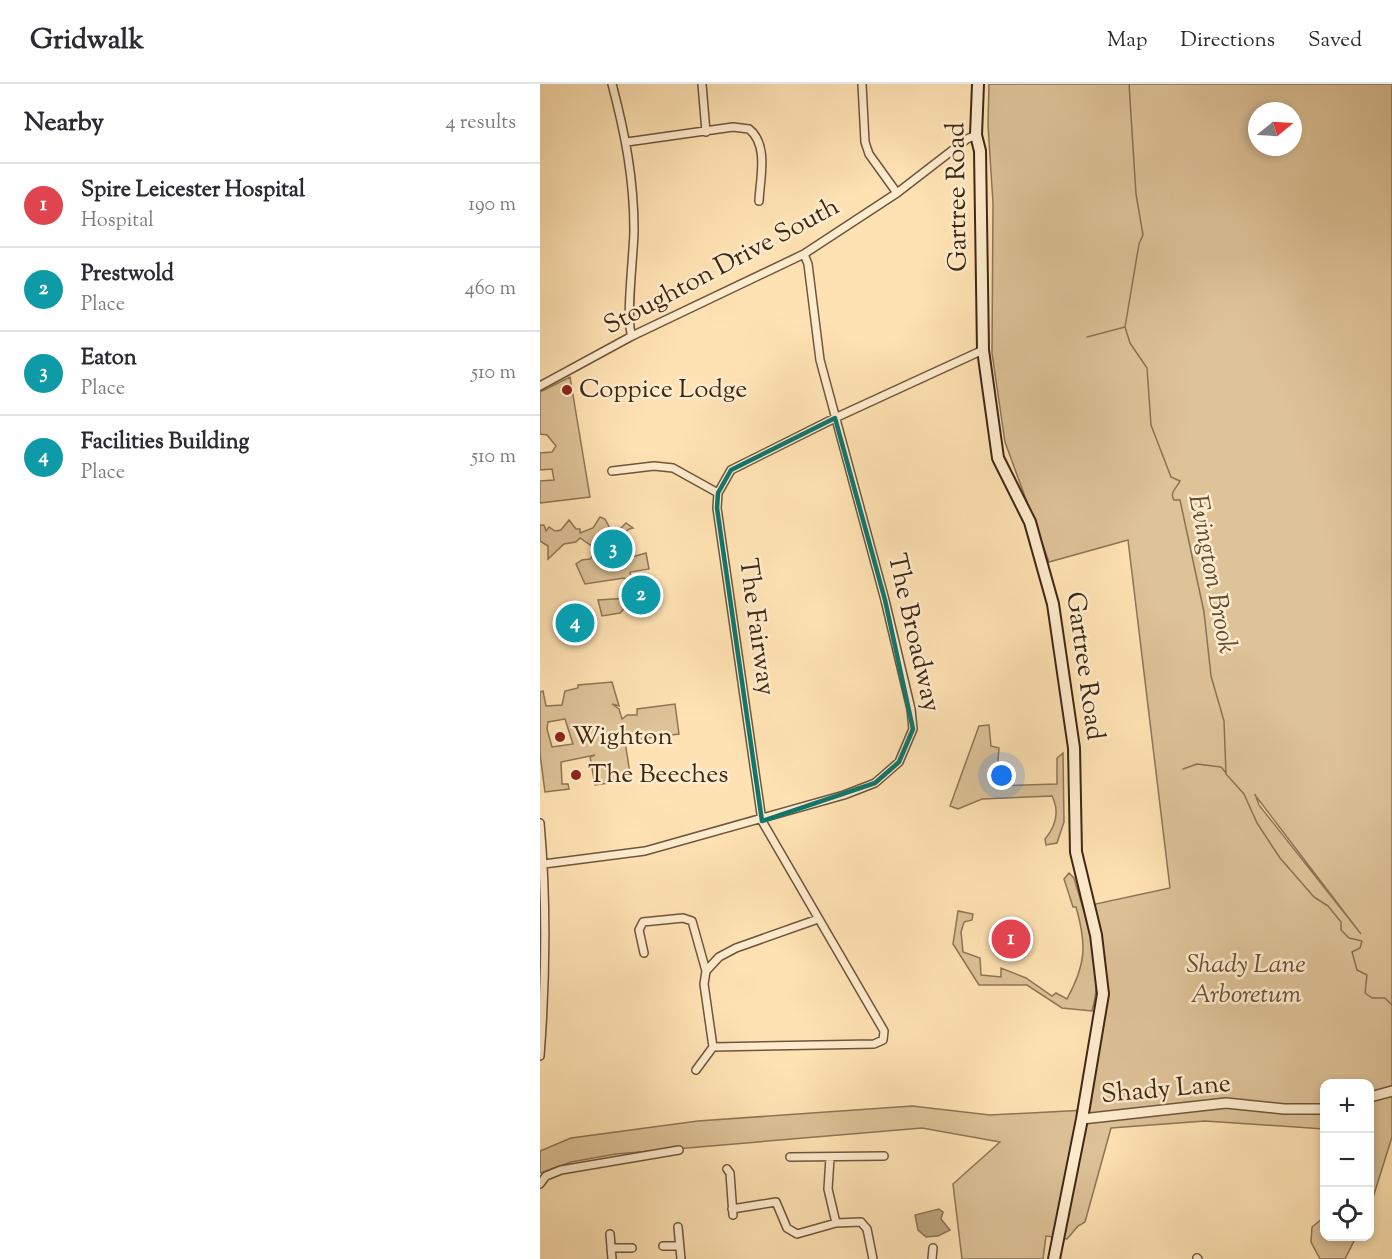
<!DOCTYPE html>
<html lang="en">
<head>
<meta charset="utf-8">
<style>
  :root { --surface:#fff; --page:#f2f2f3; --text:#2b2b33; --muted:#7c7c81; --line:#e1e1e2; --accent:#8f2418 }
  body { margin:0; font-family:"Sorts Mill Goudy",serif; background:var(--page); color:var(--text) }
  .controls { position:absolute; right:18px; bottom:18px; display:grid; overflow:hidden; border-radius:12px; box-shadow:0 3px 9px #0003 }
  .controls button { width:54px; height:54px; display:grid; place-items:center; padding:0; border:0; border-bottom:2px solid var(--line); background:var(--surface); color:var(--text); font:30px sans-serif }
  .compass { position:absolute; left:708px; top:18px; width:54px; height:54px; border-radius:50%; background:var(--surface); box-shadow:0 3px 9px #0003; rotate:72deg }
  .you { position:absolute; left:462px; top:692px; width:21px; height:21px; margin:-15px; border:4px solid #fff; border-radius:50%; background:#1a73e8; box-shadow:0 0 0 9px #1a73e833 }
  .badge { display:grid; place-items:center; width:39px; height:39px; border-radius:50%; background:var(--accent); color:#fff; font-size:20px; font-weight:700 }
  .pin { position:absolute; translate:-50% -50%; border:3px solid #fff; box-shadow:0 2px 6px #0006 }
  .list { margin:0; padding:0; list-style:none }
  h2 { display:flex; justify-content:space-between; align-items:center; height:78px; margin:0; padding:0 24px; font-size:26px }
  h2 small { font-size:20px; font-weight:400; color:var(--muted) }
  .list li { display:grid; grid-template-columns:39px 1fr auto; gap:18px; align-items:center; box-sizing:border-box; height:84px; padding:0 24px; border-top:2px solid var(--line) }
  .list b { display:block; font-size:22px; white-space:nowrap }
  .list p { margin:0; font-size:20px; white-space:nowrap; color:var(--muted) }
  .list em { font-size:20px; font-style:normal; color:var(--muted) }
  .icon { flex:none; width:33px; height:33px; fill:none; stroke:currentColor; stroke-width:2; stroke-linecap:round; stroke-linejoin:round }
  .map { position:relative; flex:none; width:852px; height:1175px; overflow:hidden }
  header { display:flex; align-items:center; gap:36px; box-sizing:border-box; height:84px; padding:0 30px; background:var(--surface); border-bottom:2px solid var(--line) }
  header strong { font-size:28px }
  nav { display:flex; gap:33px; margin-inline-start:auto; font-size:21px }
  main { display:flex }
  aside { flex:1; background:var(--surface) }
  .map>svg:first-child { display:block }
</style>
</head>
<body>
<header>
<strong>Gridwalk</strong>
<nav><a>Map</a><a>Directions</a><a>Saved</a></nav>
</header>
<main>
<aside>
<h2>Nearby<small>4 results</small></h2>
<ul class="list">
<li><span class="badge" style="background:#e0444e">1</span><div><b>Spire Leicester Hospital</b><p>Hospital</p></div><em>190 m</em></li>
<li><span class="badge" style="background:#0f9aa8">2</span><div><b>Prestwold</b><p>Place</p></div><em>460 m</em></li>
<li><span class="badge" style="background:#0f9aa8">3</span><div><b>Eaton</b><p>Place</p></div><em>510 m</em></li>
<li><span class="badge" style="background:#0f9aa8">4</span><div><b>Facilities Building</b><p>Place</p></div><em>510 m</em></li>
</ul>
</aside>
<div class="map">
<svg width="852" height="1175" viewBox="0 0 852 1175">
  <rect width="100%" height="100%" fill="#ffe2b3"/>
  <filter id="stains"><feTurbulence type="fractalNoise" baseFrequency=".00333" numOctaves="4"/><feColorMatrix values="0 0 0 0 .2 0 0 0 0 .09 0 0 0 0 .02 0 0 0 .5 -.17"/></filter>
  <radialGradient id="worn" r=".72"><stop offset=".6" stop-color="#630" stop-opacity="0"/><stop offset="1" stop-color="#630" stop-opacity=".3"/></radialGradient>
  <path fill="#dec298" stroke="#8e7556" stroke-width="1.5" fill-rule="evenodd" d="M449,0H852V1053L830,1123V1000H784V1045L665,1037L571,1044L545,1138L538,1142L527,1155L506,1152L503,1175H422L413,1100L460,1058L382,1044L76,1070L31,1078L0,1089V1067L31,1054L158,1037L372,1022L450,1031L546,1026L567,908L565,874L551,821L630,804L588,456L509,478L465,358L452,269L453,119L448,41ZM717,27H753V63H717ZM715,710V711L821,850L719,721Z
    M30,293L50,413L0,419V397L14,396L12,385L0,386V369L12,368L16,362L7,351L0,350V308Z
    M60,433L65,435L71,446H79L86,439L93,444C85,445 83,451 83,458L89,465L85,467L81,461L72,457L66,460L63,467L72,479L106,469L109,485L90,488L92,499L84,494L45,500L36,480L42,476L50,475L55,469L53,463L40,454L36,458L24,460L8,475V462L0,457V441H4L6,447L9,443L15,447L21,446L29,436L36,445H40V449L53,444Z
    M91,500H99L92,510L94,514L80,529L62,532L58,516L89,514Z
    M72,598L79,622L72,620L79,625L82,635L87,631H97V625L135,620L139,650L100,655V652L84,651L91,696L55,701L50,673L55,671L21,678L22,700H28L29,705L5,708L0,670V608L3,607L6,622L22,621L25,607L38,604V601ZM25,635L33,660L12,663L7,645L8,638Z
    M449,641L451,662L459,664L456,702L517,700V674L523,669L524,738L517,759L506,761L505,755C516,742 520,728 512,712L442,715L418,725L410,722L439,642Z
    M529,789L534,794C546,836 565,883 552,927L522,924L487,901H439L413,860L418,827L433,830L432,836L424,838L421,848L423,868L440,874L441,891L461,893V884L486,894L512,912L516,909L527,915C546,880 547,861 536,823H533L524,795Z
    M784,1133V1152L816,1153L805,1175H780L771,1158L772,1143Z"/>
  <path fill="#bda37d" stroke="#8a7253" stroke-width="1.5" d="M399,1125L403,1128L401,1135L410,1146L398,1152L386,1153L378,1146L375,1131Z"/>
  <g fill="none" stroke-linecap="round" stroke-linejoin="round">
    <path stroke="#8a7253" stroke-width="1.5" d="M589,0L596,110L603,151L599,160L585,243L590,259L607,284L611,341L631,393L640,397C637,404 629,408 634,416H640L664,528L671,592L684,637L686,690L704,710L717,739L740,774L774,813L788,822L801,838V846L809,854L822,857L820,864L812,868L817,886L827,891L825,909L832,914H845L852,921
      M547,253L585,243
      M643,685L657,680L681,683L686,689"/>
    <g stroke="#6e563c" stroke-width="10">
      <path id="minor" d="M72,0C85,49 94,95 94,146C94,168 85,238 92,252
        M162,0L166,48
        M322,0L325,58L329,70L357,109
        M87,58L193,43L209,45C229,61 220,94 219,117
        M0,302L92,252L264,170L357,109L427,55L436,51
        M72,387L114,382L133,384L178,409
        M0,739C7,817 6,894 0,972
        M4,780L105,767L304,711L335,699L359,678L373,645L371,625L345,516L280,276L268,180L264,170
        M278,835L196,864L179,873L166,887L164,900L173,963L334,960L343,956L344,947L222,737L177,424L178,409L191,386L295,334L443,266
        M104,869L99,846L103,838L143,834L152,837L166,887
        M156,986L173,963
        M250,1073L344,1072
        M290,1074L288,1105L296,1139
        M187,1085L190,1089L193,1131
        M0,1100L6,1092L21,1086L139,1066
        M192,1125L236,1118L247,1144L257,1150L296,1139L321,1138L327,1145L333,1175
        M138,1143L141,1175
        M70,1150L72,1175
        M123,1162H139
        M71,1164H92
        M657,1174L658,1175
        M392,1175L393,1164"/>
    </g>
    <g stroke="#6e563c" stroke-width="12">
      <path id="tertiary" d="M830,1013L852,1007
        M542,1035L686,1019L744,1025H784"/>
    </g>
    <g stroke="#3d2814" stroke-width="14">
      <path id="secondary" d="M438,0L436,51L440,67L443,266L458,374L490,438L513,520L534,664L536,768L556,851L563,910L542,1035L514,1175"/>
    </g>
    <use href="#minor" stroke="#ffecce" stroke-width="7"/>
    <use href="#tertiary" stroke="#ffecce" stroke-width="9"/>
    <use href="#secondary" stroke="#ffecce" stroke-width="10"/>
  </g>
  <path fill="none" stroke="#0f766e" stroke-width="4.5" stroke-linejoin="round" d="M295,334L345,516L373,645L359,678L335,699L222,737L177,424L178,409L191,386Z"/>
  <g fill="#8f2418" stroke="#ffecce" stroke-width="2">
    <circle cx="27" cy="306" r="6"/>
    <circle cx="20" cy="653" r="6"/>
    <circle cx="36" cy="691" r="6"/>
  </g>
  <g text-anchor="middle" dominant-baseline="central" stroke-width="5" stroke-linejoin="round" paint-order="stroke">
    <g font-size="26" fill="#3d2814" stroke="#ffecce">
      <text transform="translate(418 113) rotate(-91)">Gartree Road</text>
      <text transform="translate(182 183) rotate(-28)">Stoughton Drive South</text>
      <text transform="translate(216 543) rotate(82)">The Fairway</text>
      <text transform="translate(373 549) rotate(77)">The Broadway</text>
      <text transform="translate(544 582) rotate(82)">Gartree Road</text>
      <text transform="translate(626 1006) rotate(-5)">Shady Lane</text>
    </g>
    <g font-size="26" fill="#3d2814" stroke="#ffecce" text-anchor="start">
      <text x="39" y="306">Coppice Lodge</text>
      <text x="32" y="653">Wighton</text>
      <text x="48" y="691">The Beeches</text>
    </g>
    <g font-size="26" font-style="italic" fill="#654e35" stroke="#ffecce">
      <text x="706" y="881">Shady Lane<tspan x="706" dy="30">Arboretum</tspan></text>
    </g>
    <g font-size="27" font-style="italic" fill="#634d34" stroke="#ffecce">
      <text transform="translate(671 490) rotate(79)">Evington Brook</text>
    </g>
  </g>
  <rect width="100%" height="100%" filter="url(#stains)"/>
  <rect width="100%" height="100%" fill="url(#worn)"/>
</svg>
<div class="controls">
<button>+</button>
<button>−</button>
<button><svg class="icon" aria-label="locate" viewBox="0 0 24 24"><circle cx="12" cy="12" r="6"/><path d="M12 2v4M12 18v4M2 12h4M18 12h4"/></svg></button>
</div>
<svg class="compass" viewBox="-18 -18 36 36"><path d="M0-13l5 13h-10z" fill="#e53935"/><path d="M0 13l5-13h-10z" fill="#7c7c81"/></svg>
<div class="you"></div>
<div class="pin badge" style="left:471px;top:855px;background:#e0444e">1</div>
<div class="pin badge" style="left:101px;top:511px;background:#0f9aa8">2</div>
<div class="pin badge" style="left:73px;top:465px;background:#0f9aa8">3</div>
<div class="pin badge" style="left:35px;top:539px;background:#0f9aa8">4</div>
</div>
</main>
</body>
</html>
